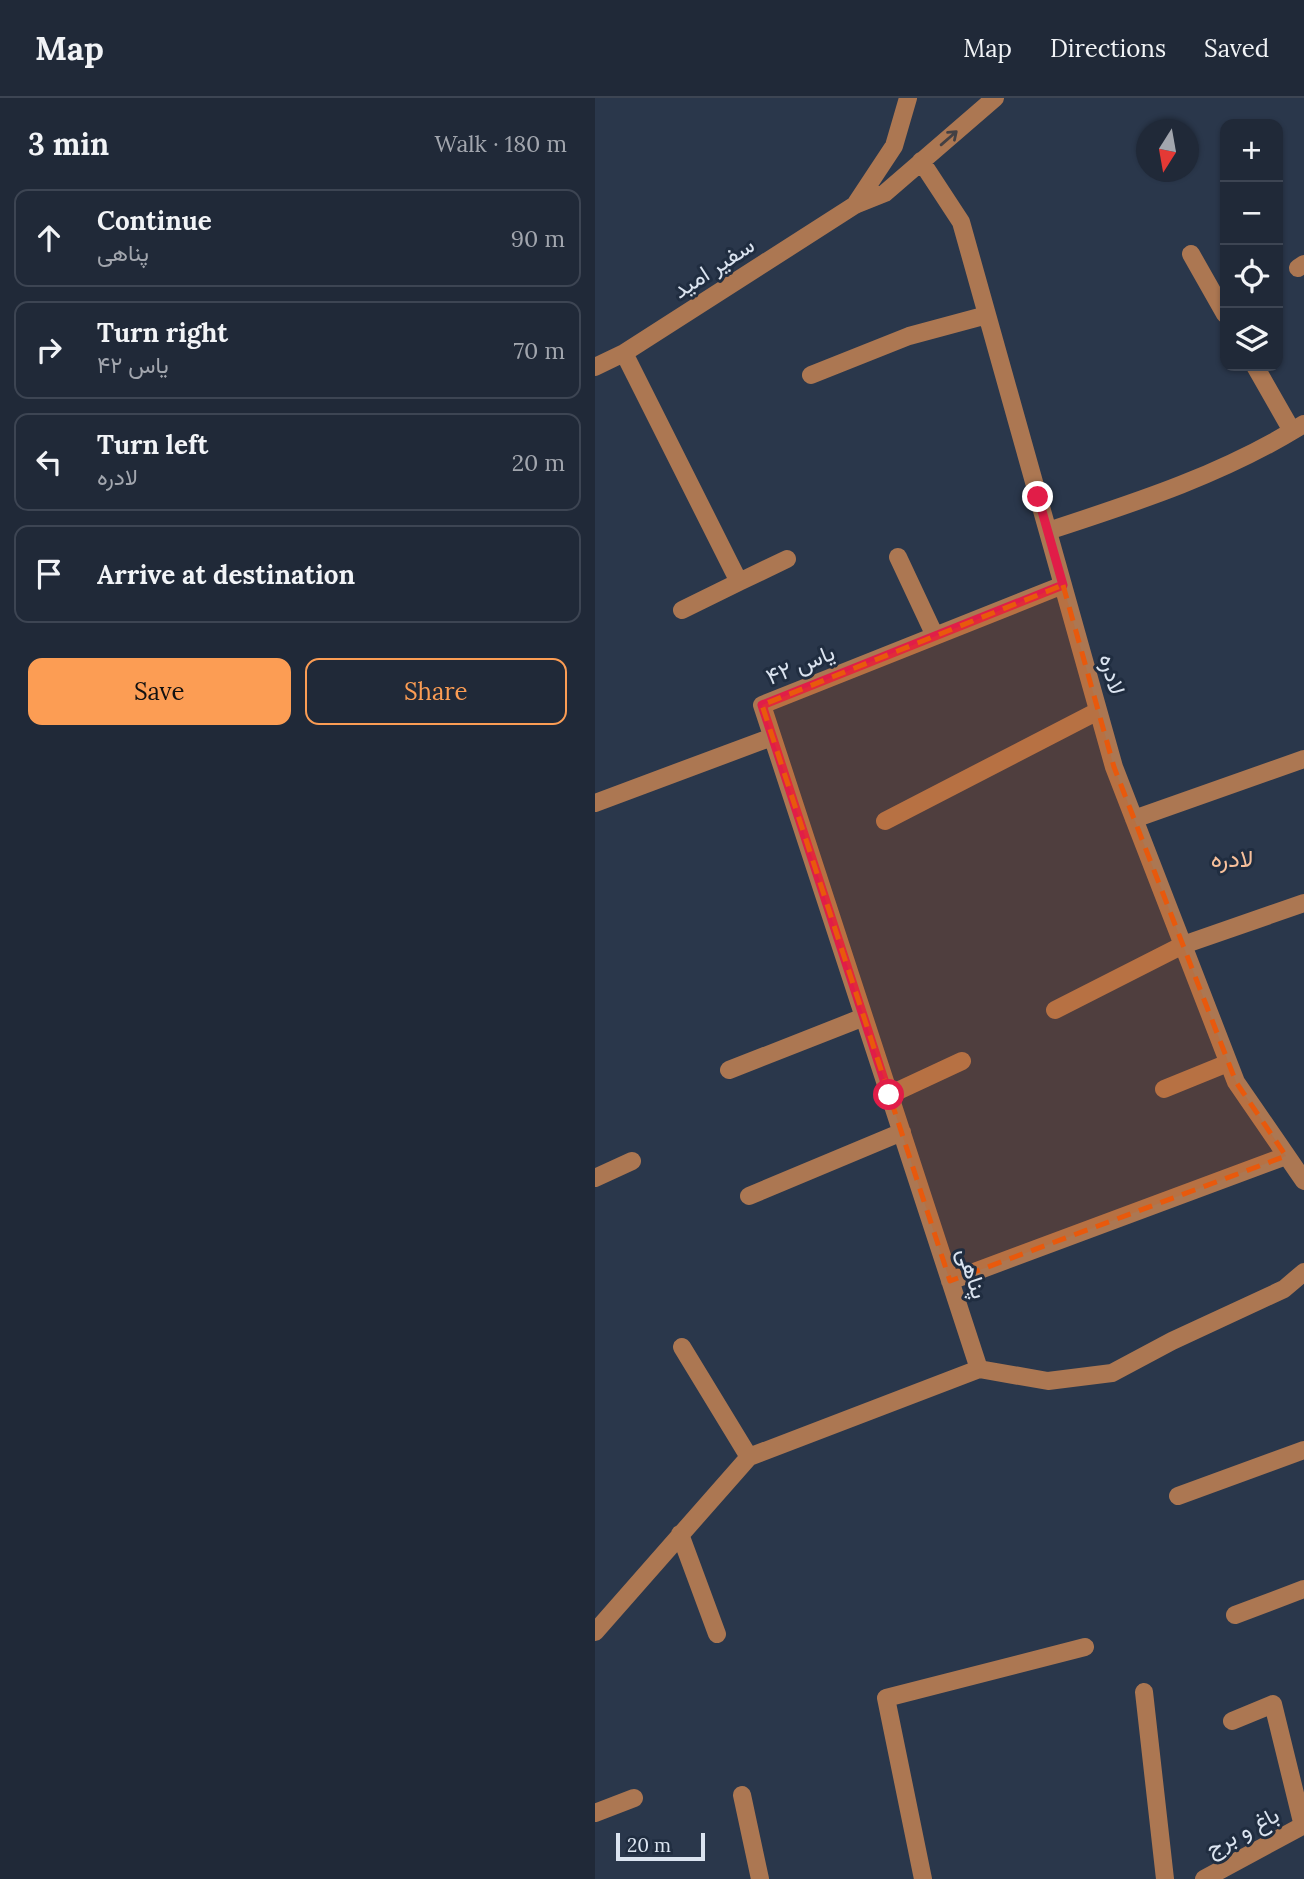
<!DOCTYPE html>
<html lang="en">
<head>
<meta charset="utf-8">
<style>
  :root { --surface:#202938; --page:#2d3543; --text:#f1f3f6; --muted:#a2a6ae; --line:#3d4553; --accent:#fc9d54 }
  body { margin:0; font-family:Lora,Vazirmatn,serif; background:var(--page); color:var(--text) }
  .controls { position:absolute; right:21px; top:21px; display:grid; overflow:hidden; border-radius:14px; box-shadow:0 2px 5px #0004 }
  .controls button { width:63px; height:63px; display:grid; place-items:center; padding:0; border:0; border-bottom:2px solid var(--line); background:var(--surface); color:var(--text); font:35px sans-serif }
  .compass { position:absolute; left:541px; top:21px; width:63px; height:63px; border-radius:50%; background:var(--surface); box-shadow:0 2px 5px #0004; rotate:191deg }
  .scale { position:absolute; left:21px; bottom:18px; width:89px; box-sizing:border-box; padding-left:7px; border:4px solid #dbe4f0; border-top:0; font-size:19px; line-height:24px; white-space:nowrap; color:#dbe4f0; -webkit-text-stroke:5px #202d40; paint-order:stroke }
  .stop { position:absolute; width:21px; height:21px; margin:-16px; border:5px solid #e11d48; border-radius:50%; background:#fff }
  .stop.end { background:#e11d48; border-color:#fff; box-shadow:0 2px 7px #0008 }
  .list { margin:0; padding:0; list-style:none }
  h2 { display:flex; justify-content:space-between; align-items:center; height:91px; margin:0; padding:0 28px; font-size:30px }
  h2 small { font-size:23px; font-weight:400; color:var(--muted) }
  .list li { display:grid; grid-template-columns:46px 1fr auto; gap:21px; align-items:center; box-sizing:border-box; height:98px; margin:0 14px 14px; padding:0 14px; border:2px solid var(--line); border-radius:14px }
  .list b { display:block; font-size:26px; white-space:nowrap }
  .list p { margin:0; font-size:23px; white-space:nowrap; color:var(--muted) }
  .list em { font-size:23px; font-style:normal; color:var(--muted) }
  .actions { display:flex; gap:14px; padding:21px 28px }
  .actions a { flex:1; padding:16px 0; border:2px solid var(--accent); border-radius:14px; text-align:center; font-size:24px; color:var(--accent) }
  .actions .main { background:var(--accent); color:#111 }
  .icon { flex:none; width:38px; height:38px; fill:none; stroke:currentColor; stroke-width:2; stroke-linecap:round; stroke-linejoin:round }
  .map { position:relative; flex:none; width:709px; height:1781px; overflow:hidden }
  header { display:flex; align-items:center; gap:42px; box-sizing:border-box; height:98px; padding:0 35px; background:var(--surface); border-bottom:2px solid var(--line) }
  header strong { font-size:33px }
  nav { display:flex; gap:38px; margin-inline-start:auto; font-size:24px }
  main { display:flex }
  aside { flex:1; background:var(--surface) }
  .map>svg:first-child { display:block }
</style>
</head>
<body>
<header>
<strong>Map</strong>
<nav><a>Map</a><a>Directions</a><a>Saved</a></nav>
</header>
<main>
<aside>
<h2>3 min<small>Walk · 180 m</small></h2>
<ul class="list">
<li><svg class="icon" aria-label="ahead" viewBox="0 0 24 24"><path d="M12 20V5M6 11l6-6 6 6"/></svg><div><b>Continue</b><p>پناهی</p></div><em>90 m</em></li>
<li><svg class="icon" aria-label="right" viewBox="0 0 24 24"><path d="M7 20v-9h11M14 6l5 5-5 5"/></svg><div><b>Turn right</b><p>یاس ۴۲</p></div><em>70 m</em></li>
<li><svg class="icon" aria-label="left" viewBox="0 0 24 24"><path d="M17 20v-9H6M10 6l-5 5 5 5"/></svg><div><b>Turn left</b><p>لادره</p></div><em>20 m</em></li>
<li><svg class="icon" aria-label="arrive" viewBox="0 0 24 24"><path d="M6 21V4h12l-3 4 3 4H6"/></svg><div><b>Arrive at destination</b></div></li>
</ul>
<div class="actions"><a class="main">Save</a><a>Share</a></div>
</aside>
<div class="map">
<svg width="709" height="1781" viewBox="0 0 709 1781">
  <rect width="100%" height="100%" fill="#2a374b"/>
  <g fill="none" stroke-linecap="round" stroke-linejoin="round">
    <path stroke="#ac7752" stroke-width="18" d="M326,63L366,124L519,669L641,984L709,1083
      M260,107L299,48L313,0
      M596,156L630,216
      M703,170L709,166
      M29,255L144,484L87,512
      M660,268L697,333
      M0,269L29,255L260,107L290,95L400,0
      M216,277L314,238L392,217
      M453,433C542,404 629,376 709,326
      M303,459L340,538
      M144,484L192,461
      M0,705L177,639
      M539,721L709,661
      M290,723L503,613
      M460,912L588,847L709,805
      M134,972L269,919
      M569,991L633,965
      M294,997L367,963
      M0,1080L37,1063
      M154,1098L307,1034
      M355,1183L691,1058
      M87,1249L154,1359
      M384,1271L453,1283L517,1275L577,1243L689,1191L709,1174
      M583,1398L709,1352
      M85,1436L122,1536
      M640,1517L709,1491
      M0,1534L154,1359L384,1271L167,607L468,487
      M549,1594L570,1781
      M637,1623L678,1606L708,1728
      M147,1697L165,1781
      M0,1715L39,1700
      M328,1781L291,1600L490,1549
      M609,1781L709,1727"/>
  </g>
  <defs><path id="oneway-shaft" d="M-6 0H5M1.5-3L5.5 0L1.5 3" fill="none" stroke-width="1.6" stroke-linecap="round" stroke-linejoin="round" transform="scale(1.75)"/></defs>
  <use stroke="#434044" href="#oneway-shaft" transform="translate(354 40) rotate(-41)"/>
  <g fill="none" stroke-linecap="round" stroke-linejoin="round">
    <path stroke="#e11d48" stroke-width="9" d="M294,997L167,607L468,487L443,399"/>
  </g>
  <path fill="#e8590c" fill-opacity="0.2" stroke="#e8590c" stroke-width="5" stroke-dasharray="14 9" stroke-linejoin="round" d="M468,487L519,669L641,984L691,1058L355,1183L167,607Z"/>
  <g text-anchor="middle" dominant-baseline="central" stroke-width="6" stroke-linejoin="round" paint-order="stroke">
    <g font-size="23" fill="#dbe4f0" stroke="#202d40">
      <text transform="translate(118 169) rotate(-33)">سفیر امید</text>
      <text transform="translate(205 566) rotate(-22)">یاس ۴۲</text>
      <text transform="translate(518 576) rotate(74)">لادره</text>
      <text transform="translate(378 1175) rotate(72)">پناهی</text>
      <text transform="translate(647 1733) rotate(-28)">باغ و برج</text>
    </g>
    <g font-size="24" fill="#f7c09b" stroke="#202d40">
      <text x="637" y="760">لادره</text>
    </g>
  </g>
</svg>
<div class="controls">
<button>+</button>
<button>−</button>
<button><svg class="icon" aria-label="locate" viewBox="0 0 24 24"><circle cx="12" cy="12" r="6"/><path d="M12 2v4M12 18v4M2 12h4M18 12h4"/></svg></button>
<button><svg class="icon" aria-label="layers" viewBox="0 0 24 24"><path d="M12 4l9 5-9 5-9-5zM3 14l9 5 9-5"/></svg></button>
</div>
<svg class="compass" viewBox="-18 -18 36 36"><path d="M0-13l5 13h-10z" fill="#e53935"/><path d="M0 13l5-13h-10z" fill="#a2a6ae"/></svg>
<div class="scale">20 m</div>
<div class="stop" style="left:294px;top:997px"></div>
<div class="stop end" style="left:443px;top:399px"></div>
</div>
</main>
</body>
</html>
